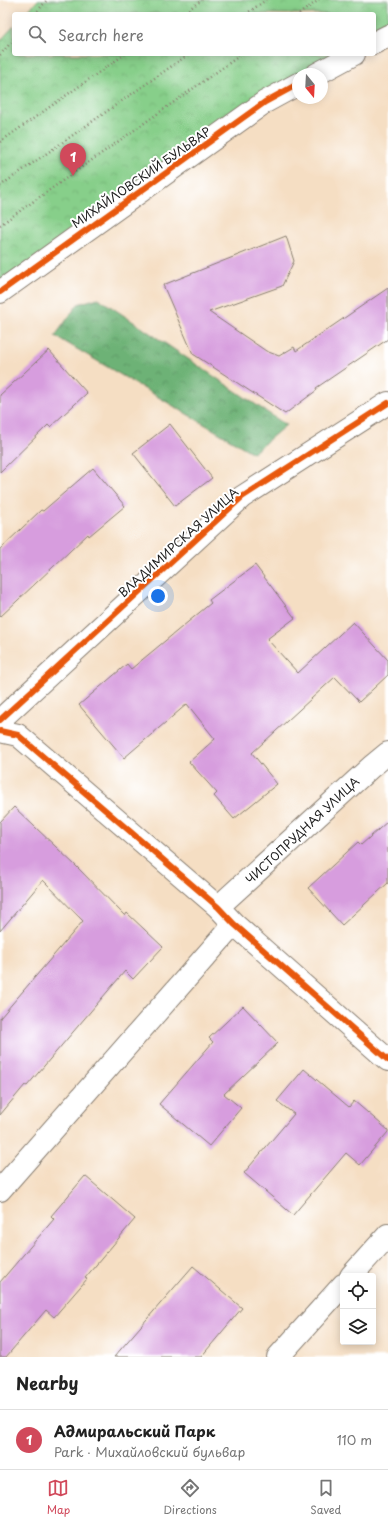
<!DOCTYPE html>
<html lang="en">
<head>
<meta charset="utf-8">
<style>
  :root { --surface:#fff; --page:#f6f6f6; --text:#222; --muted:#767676; --line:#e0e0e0; --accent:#d1495b }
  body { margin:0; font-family:"Playpen Sans",sans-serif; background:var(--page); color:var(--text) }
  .controls { position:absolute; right:12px; bottom:12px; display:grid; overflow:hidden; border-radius:4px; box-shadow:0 2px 10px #0003 }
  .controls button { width:36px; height:36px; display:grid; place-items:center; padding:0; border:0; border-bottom:1px solid var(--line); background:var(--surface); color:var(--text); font:20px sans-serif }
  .compass { position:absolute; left:292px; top:68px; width:36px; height:36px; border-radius:50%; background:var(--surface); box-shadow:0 2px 10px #0003; rotate:162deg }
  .you { position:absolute; left:158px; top:596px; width:14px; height:14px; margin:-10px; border:3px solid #fff; border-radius:50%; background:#1a73e8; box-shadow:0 0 0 6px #1a73e833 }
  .badge { display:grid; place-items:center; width:26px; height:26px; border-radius:50%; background:var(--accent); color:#fff; font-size:13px; font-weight:700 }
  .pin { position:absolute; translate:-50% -33px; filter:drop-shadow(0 1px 2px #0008) }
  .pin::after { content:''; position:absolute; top:21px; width:14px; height:12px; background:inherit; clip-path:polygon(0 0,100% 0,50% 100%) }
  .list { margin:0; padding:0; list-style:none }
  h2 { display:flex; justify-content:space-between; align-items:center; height:52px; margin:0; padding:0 16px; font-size:17px }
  h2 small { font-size:13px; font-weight:400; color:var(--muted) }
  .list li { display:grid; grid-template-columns:26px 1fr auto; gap:12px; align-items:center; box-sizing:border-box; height:60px; padding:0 16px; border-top:1px solid var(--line) }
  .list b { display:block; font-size:15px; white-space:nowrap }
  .list p { margin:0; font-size:13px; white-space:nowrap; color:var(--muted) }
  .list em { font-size:13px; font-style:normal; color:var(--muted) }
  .icon { flex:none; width:22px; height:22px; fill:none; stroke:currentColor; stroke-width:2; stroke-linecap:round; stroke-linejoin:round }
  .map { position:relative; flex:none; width:388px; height:1357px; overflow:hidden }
  .search { position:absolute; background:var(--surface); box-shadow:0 2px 10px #0003; left:12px; right:12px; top:12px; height:44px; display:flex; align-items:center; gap:10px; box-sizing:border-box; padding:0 14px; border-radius:4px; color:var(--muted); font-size:15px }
  .sheet { height:112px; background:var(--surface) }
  nav { display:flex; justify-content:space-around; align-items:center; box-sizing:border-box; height:56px; border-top:1px solid var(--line); background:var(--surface); font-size:11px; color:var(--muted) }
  nav a { display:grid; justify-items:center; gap:2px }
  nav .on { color:var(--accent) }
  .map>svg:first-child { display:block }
</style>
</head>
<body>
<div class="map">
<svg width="388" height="1357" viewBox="0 0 388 1357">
  <defs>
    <pattern id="forest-crowns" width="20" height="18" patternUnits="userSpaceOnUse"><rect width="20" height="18" fill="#6db276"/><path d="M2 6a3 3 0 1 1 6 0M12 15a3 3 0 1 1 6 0" fill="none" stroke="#599060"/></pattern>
    <pattern id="park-crowns" width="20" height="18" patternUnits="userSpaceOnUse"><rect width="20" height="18" fill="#87cf8a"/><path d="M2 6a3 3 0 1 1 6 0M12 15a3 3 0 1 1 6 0" fill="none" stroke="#74b176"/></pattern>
  </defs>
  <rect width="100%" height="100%" fill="#fff"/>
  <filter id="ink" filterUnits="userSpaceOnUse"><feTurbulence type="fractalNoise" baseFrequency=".025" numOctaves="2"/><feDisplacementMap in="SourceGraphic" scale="8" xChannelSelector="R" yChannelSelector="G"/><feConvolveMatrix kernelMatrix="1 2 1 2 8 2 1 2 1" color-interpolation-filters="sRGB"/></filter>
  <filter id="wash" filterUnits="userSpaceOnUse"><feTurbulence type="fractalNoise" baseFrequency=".012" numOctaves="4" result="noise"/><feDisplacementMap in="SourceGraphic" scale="16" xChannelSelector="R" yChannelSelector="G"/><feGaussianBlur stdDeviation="0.9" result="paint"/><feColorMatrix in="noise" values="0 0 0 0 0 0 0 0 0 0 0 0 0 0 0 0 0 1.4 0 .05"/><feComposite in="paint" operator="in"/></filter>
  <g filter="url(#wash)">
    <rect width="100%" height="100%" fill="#f5dec3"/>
    <path fill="url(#forest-crowns)" stroke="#446749" d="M98,298L286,425L253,453L55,336L78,304Z"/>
    <path fill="url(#park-crowns)" stroke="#527653" d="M38,0H388V25L374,33V14H25Z
      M14,26V54H335L299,74L0,286V41Z"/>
    <g id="blocks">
      <path fill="#d79dde" d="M286,236L294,261L282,286L209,312L266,351L279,356L294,347L296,351L388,288V339L316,388L317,390L285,414L193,354L163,285Z
        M49,350L87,393L50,427L48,425L0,472V395Z
        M170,424L212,478L175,506L133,453Z
        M93,468L125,506L89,536L88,534L0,617V549L41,510L43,511Z
        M255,565L295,618L267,639L298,673L353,622L388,660V675L359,702L335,677L252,753L277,784L234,819L214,796L217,793L189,762L215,739L187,704L124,758L79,705L127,664L131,669L211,603L209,600Z
        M14,807L77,867L125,916L127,913L163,947L133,979L125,971L27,1086L25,1085L0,1115V1018L83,921L43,880L0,931V822Z
        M388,821V883L342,925L308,888L358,842L361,845Z
        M243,1006L278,1043L224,1094L241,1108L209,1146L159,1104L213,1042L209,1038Z
        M304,1069L349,1107L354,1101L388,1130V1132L360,1165L346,1153L293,1215L244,1173L294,1114L277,1101Z
        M85,1176L135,1219L85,1278L87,1279L54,1317L46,1310L6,1357H0V1282L54,1219L51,1216Z
        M193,1266L242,1308L201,1357H114Z"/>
    </g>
  </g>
  <g filter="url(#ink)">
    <use href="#blocks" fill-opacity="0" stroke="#887d70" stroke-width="1"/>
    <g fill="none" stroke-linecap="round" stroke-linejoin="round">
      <g stroke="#887d70" stroke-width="24">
        <path id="street" d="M374,43L388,36
          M317,74L354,54
          M0,292L265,102L298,84
          M0,720L242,497L388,403
          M0,731L18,735L218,907L234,924L388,1060
          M218,907L371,767L388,753
          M0,1190L234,924
          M351,1276L388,1235
          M278,1357L343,1285"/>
      </g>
      <path stroke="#887d70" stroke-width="2.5" stroke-dasharray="1 3" stroke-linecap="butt" d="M35,14L47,0
        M182,14L202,0
        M246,14L266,0
        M299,14L319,0
        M0,55L14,39
        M0,142L125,54
        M0,186L189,54
        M0,225L242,54"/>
      <use href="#street" stroke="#fff" stroke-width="22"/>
      <g stroke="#fff" stroke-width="8">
        <path id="cycleway" d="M0,292L265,102L298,84
          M0,720L242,497L388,403
          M0,731L18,735L218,907L234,924L388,1060"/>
      </g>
      <use href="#cycleway" stroke="#e8590c" stroke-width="6"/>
    </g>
  </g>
  <g text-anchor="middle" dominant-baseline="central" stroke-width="4" stroke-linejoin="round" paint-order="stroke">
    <g font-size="12" fill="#1c1c1c" stroke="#fff">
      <text transform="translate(141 177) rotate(-35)">МИХАЙЛОВСКИЙ БУЛЬВАР</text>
      <text transform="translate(178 542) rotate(-42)">ВЛАДИМИРСКАЯ УЛИЦА</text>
      <text transform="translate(302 830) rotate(-43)">ЧИСТОПРУДНАЯ УЛИЦА</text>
    </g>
  </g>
</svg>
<div class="controls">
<button><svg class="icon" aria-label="locate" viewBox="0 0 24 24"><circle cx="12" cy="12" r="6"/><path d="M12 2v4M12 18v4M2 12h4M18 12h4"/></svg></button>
<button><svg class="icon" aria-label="layers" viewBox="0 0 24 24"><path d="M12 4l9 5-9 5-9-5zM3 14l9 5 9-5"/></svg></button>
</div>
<svg class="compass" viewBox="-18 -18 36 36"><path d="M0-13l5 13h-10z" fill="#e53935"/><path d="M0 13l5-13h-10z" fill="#767676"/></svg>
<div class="you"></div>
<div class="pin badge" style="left:73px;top:176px">1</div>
<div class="search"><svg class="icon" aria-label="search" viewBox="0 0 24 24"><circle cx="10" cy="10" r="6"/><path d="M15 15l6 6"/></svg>Search here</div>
</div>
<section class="sheet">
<h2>Nearby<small></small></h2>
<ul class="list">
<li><span class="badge">1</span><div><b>Адмиральский Парк</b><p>Park · Михайловский бульвар</p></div><em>110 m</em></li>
</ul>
</section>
<nav>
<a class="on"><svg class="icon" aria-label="map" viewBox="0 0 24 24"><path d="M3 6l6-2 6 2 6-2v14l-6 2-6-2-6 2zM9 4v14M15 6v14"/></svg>Map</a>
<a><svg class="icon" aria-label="directions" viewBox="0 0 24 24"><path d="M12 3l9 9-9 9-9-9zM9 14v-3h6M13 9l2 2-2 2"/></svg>Directions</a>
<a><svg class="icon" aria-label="saved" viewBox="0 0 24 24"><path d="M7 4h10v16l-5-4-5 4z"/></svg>Saved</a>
</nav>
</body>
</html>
